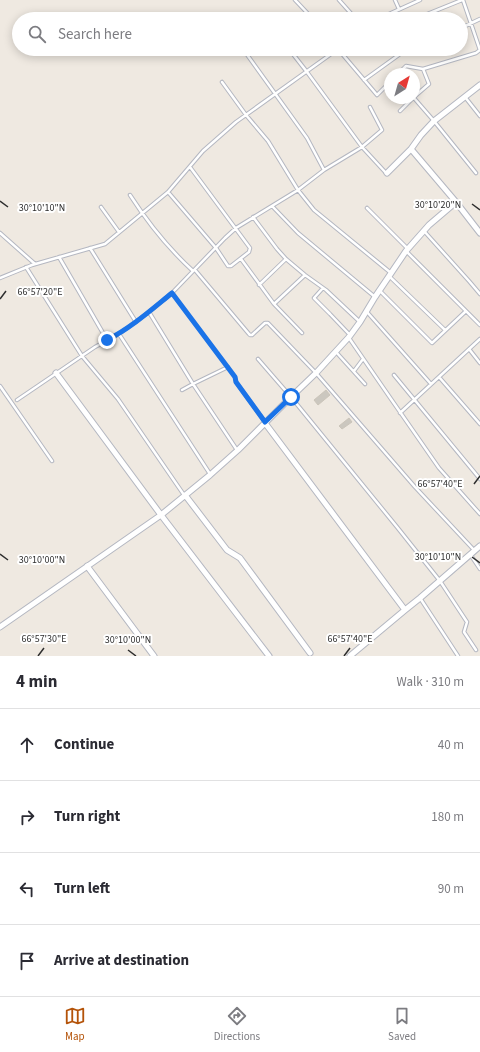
<!DOCTYPE html>
<html lang="en">
<head>
<meta charset="utf-8">
<style>
  :root { --surface:#fff; --page:#f2f2f3; --text:#2b2b33; --muted:#7c7c81; --line:#e1e1e2; --accent:#b45309 }
  body { margin:0; font-family:"Source Sans 3",sans-serif; background:var(--page); color:var(--text) }
  .compass { position:absolute; left:384px; top:68px; width:36px; height:36px; border-radius:50%; background:var(--surface); box-shadow:0 2px 10px #0003; rotate:37deg }
  .stop { position:absolute; width:12px; height:12px; margin:-9px; border:3px solid #1a73e8; border-radius:50%; background:#fff }
  .stop.end { background:#1a73e8; border-color:#fff; box-shadow:0 1px 4px #0008 }
  .list { margin:0; padding:0; list-style:none }
  h2 { display:flex; justify-content:space-between; align-items:center; height:52px; margin:0; padding:0 16px; font-size:17px }
  h2 small { font-size:13px; font-weight:400; color:var(--muted) }
  .list li { display:grid; grid-template-columns:26px 1fr auto; gap:12px; align-items:center; box-sizing:border-box; height:72px; padding:0 16px; border-top:1px solid var(--line) }
  .list b { display:block; font-size:15px; white-space:nowrap }
  .list em { font-size:13px; font-style:normal; color:var(--muted) }
  .icon { flex:none; width:22px; height:22px; fill:none; stroke:currentColor; stroke-width:2; stroke-linecap:round; stroke-linejoin:round }
  .map { position:relative; flex:none; width:480px; height:656px; overflow:hidden }
  .search { position:absolute; background:var(--surface); box-shadow:0 2px 10px #0003; left:12px; right:12px; top:12px; height:44px; display:flex; align-items:center; gap:10px; box-sizing:border-box; padding:0 14px; border-radius:22px; color:var(--muted); font-size:15px }
  .sheet { height:340px; background:var(--surface) }
  nav { display:flex; justify-content:space-around; align-items:center; box-sizing:border-box; height:56px; border-top:1px solid var(--line); background:var(--surface); font-size:11px; color:var(--muted) }
  nav a { display:grid; justify-items:center; gap:2px }
  nav .on { color:var(--accent) }
  .map>svg:first-child { display:block }
</style>
</head>
<body>
<div class="map">
<svg width="480" height="656" viewBox="0 0 480 656">
  <rect width="100%" height="100%" fill="#efe9e1"/>
  <path fill="#cbc7bf" stroke="#cbc5ba" d="M326,390L330,395L318,405L314,400Z
    M349,418L352,422L342,429L339,426Z"/>
  <g fill="none" stroke-linecap="round" stroke-linejoin="round">
    <g stroke="#b4b7c1" stroke-width="4.5">
      <path id="lane" d="M295,0L313,19
        M339,0L356,19
        M395,0L399,9
        M463,0L480,50
        M378,19L420,0
        M415,19L462,0
        M461,28L480,19
        M243,49L307,138L324,170
        M289,49L307,72L362,147L386,173
        M338,49L377,95L390,82
        M423,69L476,53L480,50
        M398,74L406,66L423,69L429,84L414,97
        M364,80L407,49
        M222,82L246,115L268,141L298,190L314,210L391,273
        M465,97L480,116
        M414,98L434,121L476,173
        M400,111L413,98
        M168,192L216,248L228,266H231L249,252L250,248L190,167
        M130,195C148,223 169,249 193,271
        M272,206L298,233L375,297
        M101,207L119,232
        M367,208L408,249
        M253,217L277,249L286,259L305,275L326,290L360,322
        M424,231L469,281L480,294
        M0,233L35,264
        M90,248L136,322
        M406,251L480,325
        M59,257L107,340
        M241,259L274,304L302,333
        M26,267L82,356L118,399L184,495
        M195,270L249,334L250,335H252L265,323H268L316,373L415,487L474,550
        M389,276L445,330
        M0,278L32,265L105,244L168,192L203,151L236,122L338,49
        M259,285L286,259
        M323,288L314,298L330,314L350,335
        M379,290L432,343L466,311
        M172,293L235,377L236,382L265,422
        M274,304L305,275
        M149,312L193,384L237,450
        M367,312L431,384
        M119,334L210,474
        M349,338L391,399L439,468L480,514
        M469,349L480,363
        M336,352L365,384
        M258,359L291,397L397,527L440,581L467,622L464,632L476,650
        M354,371L363,359
        M394,375L480,479
        M439,377L480,424
        M0,386L52,461
        M182,390L193,384L228,367
        M17,400L95,347L119,334L149,312L172,293L225,238L236,228L298,190L324,170L362,147L382,130L370,107
        M400,413L480,339
        M470,554L480,569
        M420,598L458,656"/>
    </g>
    <g stroke="#b4b7c1" stroke-width="7">
      <path id="street" d="M411,149L456,202L480,233
        M387,173L411,149L421,135L434,121L480,85
        M56,373L161,515L269,656
        M265,423L405,610
        M185,495L227,550L240,558L310,653
        M87,566L154,656
        M0,627L161,515L210,475L238,450L291,397L316,373L349,337L360,322L375,297L406,251L429,225L456,202
        M350,656L405,610L420,598L480,546"/>
    </g>
    <use href="#lane" stroke="#fff" stroke-width="2.5"/>
    <use href="#street" stroke="#fff" stroke-width="5"/>
  </g>
  <g fill="none" stroke-linecap="round" stroke-linejoin="round">
    <path stroke="#1a73e8" stroke-width="5" d="M107,340C131,328 151,310 172,293L235,377L236,382L265,422L291,397"/>
  </g>
  <path fill="none" stroke="#2e2e2e" stroke-width="1.5" d="M0,201L8,207M472,204L480,210M0,299L6,291M474,484L480,476M0,554L8,560M472,557L480,563M128,650L136,656M38,656L44,648M344,656L350,648"/>
  <g font-size="10" text-anchor="middle" fill="#2e2e2e" stroke="#fff" stroke-width="4" stroke-linejoin="round" paint-order="stroke">
    <text x="438" y="208">30°10'20"N</text>
    <text x="42" y="211">30°10'10"N</text>
    <text x="40" y="295">66°57'20"E</text>
    <text x="440" y="487">66°57'40"E</text>
    <text x="438" y="560">30°10'10"N</text>
    <text x="42" y="563">30°10'00"N</text>
    <text x="44" y="642">66°57'30"E</text>
    <text x="350" y="642">66°57'40"E</text>
    <text x="128" y="643">30°10'00"N</text>
  </g>
</svg>
<svg class="compass" viewBox="-18 -18 36 36"><path d="M0-13l5 13h-10z" fill="#e53935"/><path d="M0 13l5-13h-10z" fill="#7c7c81"/></svg>
<div class="stop" style="left:291px;top:397px"></div>
<div class="stop end" style="left:107px;top:340px"></div>
<div class="search"><svg class="icon" aria-label="search" viewBox="0 0 24 24"><circle cx="10" cy="10" r="6"/><path d="M15 15l6 6"/></svg>Search here</div>
</div>
<section class="sheet">
<h2>4 min<small>Walk · 310 m</small></h2>
<ul class="list">
<li><svg class="icon" aria-label="ahead" viewBox="0 0 24 24"><path d="M12 20V5M6 11l6-6 6 6"/></svg><div><b>Continue</b></div><em>40 m</em></li>
<li><svg class="icon" aria-label="right" viewBox="0 0 24 24"><path d="M7 20v-9h11M14 6l5 5-5 5"/></svg><div><b>Turn right</b></div><em>180 m</em></li>
<li><svg class="icon" aria-label="left" viewBox="0 0 24 24"><path d="M17 20v-9H6M10 6l-5 5 5 5"/></svg><div><b>Turn left</b></div><em>90 m</em></li>
<li><svg class="icon" aria-label="arrive" viewBox="0 0 24 24"><path d="M6 21V4h12l-3 4 3 4H6"/></svg><div><b>Arrive at destination</b></div></li>
</ul>
</section>
<nav>
<a class="on"><svg class="icon" aria-label="map" viewBox="0 0 24 24"><path d="M3 6l6-2 6 2 6-2v14l-6 2-6-2-6 2zM9 4v14M15 6v14"/></svg>Map</a>
<a><svg class="icon" aria-label="directions" viewBox="0 0 24 24"><path d="M12 3l9 9-9 9-9-9zM9 14v-3h6M13 9l2 2-2 2"/></svg>Directions</a>
<a><svg class="icon" aria-label="saved" viewBox="0 0 24 24"><path d="M7 4h10v16l-5-4-5 4z"/></svg>Saved</a>
</nav>
</body>
</html>
